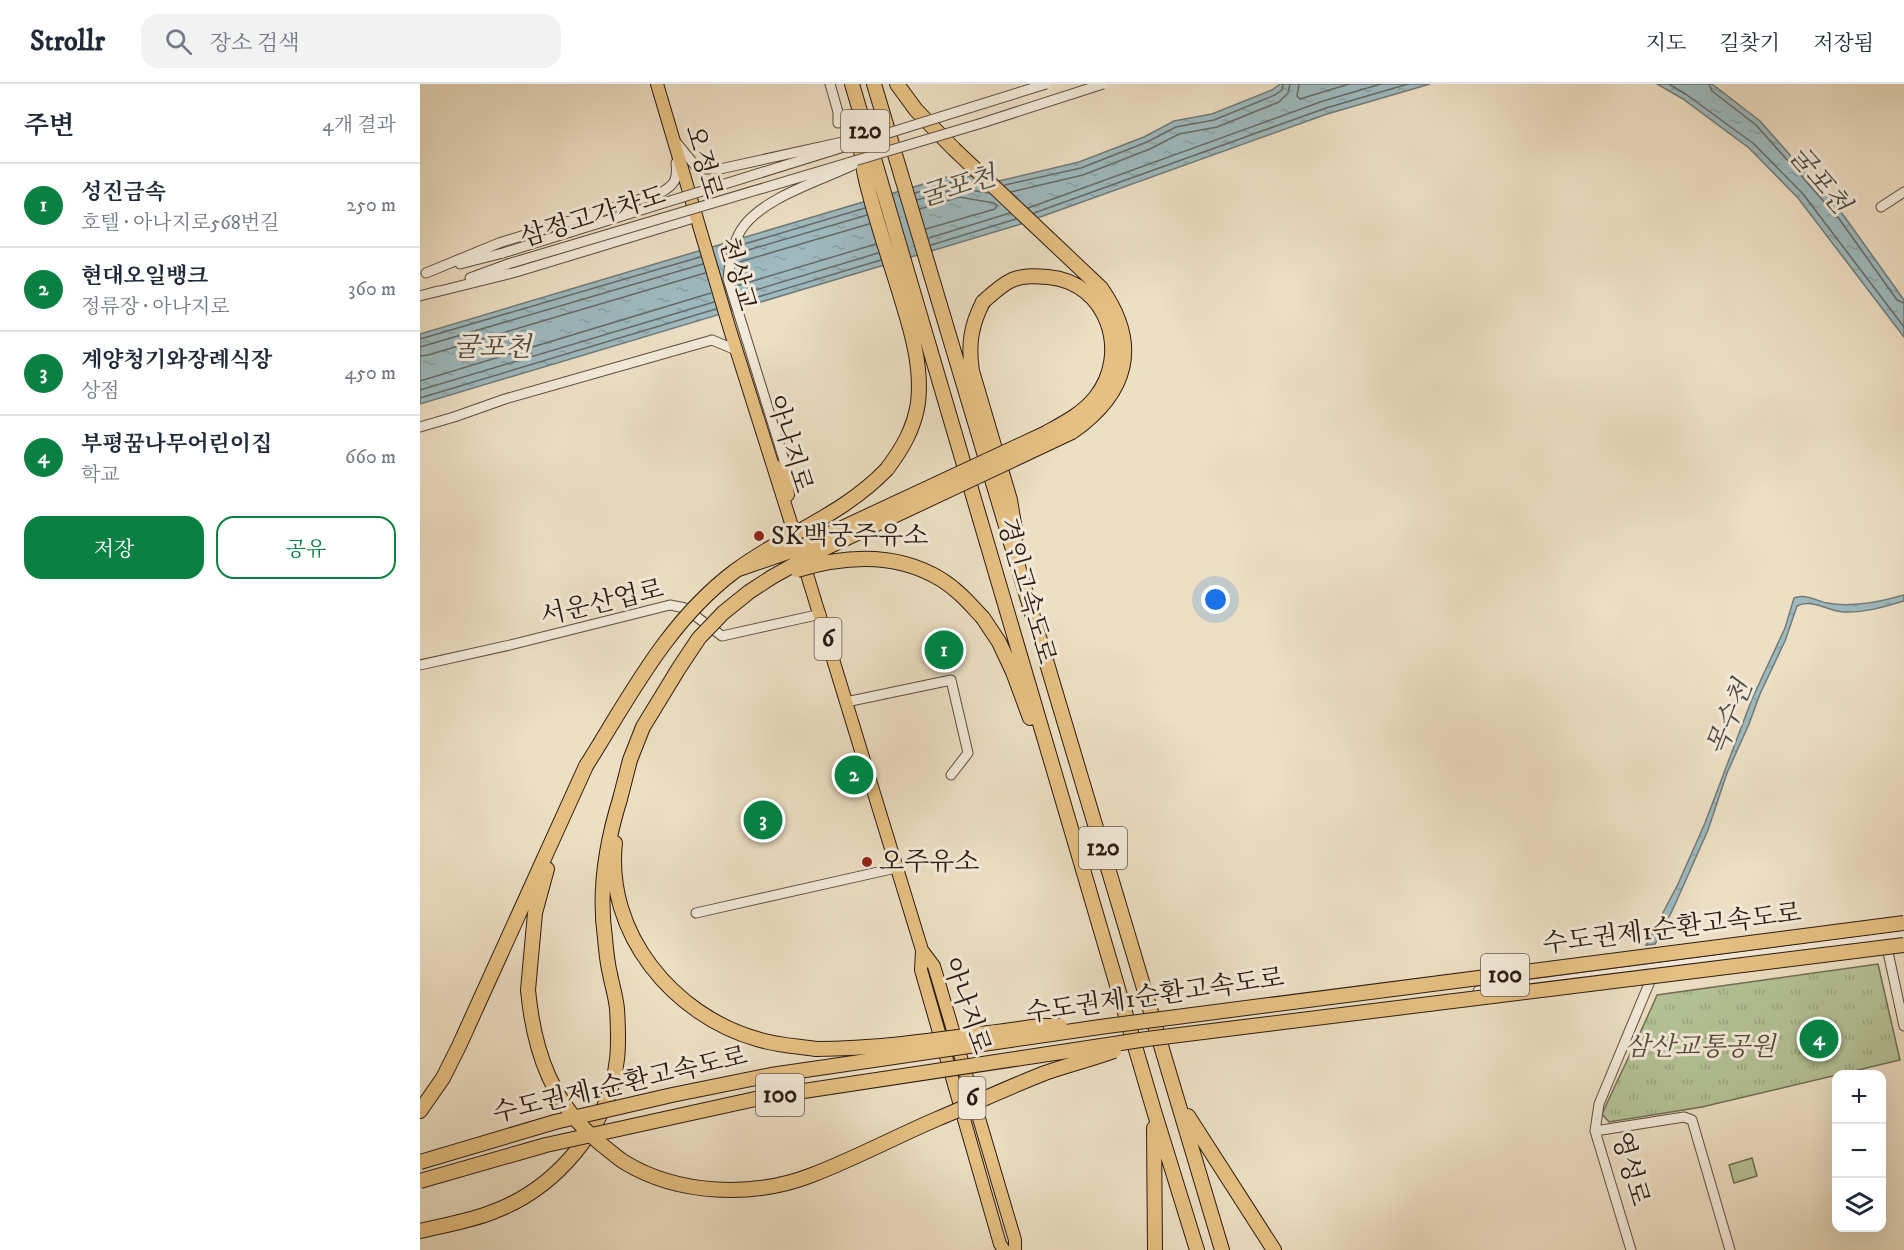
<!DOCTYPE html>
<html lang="ko">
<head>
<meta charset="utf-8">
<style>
  :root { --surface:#fff; --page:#f2f2f3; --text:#1f2937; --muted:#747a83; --line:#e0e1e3; --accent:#0b8043 }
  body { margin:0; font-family:"IM FELL DW Pica","Noto Serif KR",serif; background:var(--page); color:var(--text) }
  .controls { position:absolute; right:18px; bottom:18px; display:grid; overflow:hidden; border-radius:12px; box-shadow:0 6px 24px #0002 }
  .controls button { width:54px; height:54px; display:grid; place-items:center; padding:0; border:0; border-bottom:2px solid var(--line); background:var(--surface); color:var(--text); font:30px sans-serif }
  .you { position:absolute; left:796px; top:516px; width:21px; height:21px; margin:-15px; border:4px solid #fff; border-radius:50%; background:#1a73e8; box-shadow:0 0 0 9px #1a73e833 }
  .badge { display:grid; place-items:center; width:39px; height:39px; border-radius:50%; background:var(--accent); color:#fff; font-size:20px; font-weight:700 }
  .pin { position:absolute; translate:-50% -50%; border:3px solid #fff; box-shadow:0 2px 6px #0006 }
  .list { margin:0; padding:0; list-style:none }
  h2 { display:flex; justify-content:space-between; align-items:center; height:78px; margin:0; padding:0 24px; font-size:26px }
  h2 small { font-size:20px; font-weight:400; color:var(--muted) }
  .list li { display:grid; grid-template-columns:39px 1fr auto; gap:18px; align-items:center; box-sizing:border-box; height:84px; padding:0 24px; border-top:2px solid var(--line) }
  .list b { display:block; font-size:22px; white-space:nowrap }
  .list p { margin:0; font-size:20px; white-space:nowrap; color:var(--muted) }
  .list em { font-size:20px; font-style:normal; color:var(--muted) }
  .actions { display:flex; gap:12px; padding:18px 24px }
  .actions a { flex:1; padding:14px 0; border:2px solid var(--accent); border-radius:18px; text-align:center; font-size:21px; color:var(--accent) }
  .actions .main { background:var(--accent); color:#fff }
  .icon { flex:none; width:33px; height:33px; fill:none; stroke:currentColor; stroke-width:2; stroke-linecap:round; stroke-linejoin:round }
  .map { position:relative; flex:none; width:1484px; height:1166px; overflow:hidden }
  header { display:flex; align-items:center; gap:36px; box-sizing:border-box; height:84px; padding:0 30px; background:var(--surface); border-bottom:2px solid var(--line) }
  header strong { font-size:28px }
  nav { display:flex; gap:33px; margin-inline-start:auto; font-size:21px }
  .search { width:420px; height:54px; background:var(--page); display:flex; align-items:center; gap:15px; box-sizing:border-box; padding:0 21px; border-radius:18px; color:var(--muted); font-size:22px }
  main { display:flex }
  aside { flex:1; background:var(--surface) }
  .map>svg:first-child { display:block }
</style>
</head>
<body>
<header>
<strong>Strollr</strong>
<div class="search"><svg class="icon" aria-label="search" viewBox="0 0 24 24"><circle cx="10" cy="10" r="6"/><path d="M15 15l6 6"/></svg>장소 검색</div>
<nav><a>지도</a><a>길찾기</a><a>저장됨</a></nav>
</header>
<main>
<aside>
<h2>주변<small>4개 결과</small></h2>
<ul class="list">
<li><span class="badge">1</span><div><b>성진금속</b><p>호텔 · 아나지로568번길</p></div><em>250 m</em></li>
<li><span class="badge">2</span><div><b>현대오일뱅크</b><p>정류장 · 아나지로</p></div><em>360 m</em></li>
<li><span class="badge">3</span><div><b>계양청기와장례식장</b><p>상점</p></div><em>450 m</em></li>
<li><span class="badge">4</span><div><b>부평꿈나무어린이집</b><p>학교</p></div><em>660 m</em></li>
</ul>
<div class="actions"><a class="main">저장</a><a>공유</a></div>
</aside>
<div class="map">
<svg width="1484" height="1166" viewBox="0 0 1484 1166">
  <defs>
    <pattern id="park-tufts" width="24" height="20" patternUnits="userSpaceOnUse" patternTransform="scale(1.5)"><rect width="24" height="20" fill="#b4c297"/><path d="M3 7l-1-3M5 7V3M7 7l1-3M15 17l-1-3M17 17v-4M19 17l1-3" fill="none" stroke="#9ba681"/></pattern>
    <pattern id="water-ripples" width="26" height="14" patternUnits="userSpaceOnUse" patternTransform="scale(1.5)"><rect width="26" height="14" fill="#9ebabf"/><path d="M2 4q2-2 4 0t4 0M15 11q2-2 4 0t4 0" fill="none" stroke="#889fa3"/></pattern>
  </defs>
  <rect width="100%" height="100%" fill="#eddfc4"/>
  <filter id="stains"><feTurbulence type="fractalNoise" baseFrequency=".00333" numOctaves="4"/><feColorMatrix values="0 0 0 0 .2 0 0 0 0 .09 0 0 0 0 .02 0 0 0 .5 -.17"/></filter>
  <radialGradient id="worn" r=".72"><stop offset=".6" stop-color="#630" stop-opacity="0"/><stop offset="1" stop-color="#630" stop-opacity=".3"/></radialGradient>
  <path fill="url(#park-tufts)" stroke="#706e54" stroke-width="1.5" d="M1458,880L1480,976L1282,1023L1189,1038L1182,1030C1200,990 1220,951 1237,911Z
    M1332,1074L1337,1092L1314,1099L1309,1081Z"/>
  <path fill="url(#water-ripples)" stroke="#707a79" stroke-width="1.5" d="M860,0H1010L907,30L598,141L0,320V250L537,90L579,97L659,78L724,53L754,37L792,30L852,6Z
    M1237,0H1292L1340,37L1424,132L1484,216V253L1378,114L1329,64L1263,15Z
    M1484,511V517C1464,523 1444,529 1423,528C1408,527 1391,514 1377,522L1365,557L1340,610L1329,640L1307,689L1288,746L1253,825L1235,860L1226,861L1258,800L1285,739L1332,615L1365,544L1374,514C1385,509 1396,517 1407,519C1432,524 1460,518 1484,511Z"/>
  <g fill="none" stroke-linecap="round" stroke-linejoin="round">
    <path stroke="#656a68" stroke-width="1.5" d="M879,0L877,12L880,15L929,0
      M1249,0L1267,11L1334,60L1383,110L1484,243
      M1289,0L1292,7L1336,41L1378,88L1420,136L1477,216L1484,219
      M585,101L661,84L727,58L756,43L794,36L855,11L862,6L863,0
      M591,108L663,91L730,65L759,50L797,43L859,18L868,9L870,0
      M495,109L538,96L559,100
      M497,116L538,104L568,109
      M608,124L903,17L961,0
      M500,125L539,113L574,119L577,121L575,125L506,145
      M614,129L906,24L988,0
      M509,154L590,129
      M321,161L445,124
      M511,161L596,135
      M318,169L447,131
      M316,179L449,140
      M316,202L456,160
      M319,211L458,169
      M321,218L461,176
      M0,255L280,173
      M0,263L283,180
      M0,272L8,271L285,189
      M0,297L291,209
      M0,306L294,218
      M0,314L296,225"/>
    <g stroke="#5c4c3e" stroke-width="11">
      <path id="minor" d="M410,0L418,28V39
        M256,58L278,85H300
        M1461,123L1484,108
        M40,180L83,169
        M6,189L79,159L240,109C255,101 258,95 256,79
        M50,194L88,180
        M12,209L96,188L277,133
        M0,212L18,207
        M0,343L34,333L85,315L292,256L316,266
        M0,581L90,561L250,521L265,524L302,552L401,530
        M426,618L531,596L548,669L531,691
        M276,829L476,784
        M1466,859L1484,942
        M1058,907L1484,851
        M1175,1047L1264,1033L1272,1036L1310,1166
        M1211,1166L1175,1047L1179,1020L1233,890"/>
    </g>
    <g stroke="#2c1b11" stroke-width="14">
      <path id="major" d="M237,0L310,246L377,458
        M364,376L368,411
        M382,474L502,866L514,882L595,1156V1166
        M502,866L501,886L580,1160L584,1166"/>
    </g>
    <g stroke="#2c1b11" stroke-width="16">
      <path id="highway" d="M432,0L734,1027L777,1166
        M454,0L802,1166
        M477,0L496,26L534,65
        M438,46C441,63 442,80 446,96C456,138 471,179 483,220C493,252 502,286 498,319C494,345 482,365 467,385
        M563,218C551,241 548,261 552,287L590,416L596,452
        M563,534L579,558L593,588L610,634
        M195,759C185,849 253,931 337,955C356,961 376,962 396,965
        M108,906L115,829L127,785
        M0,1027L23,994L39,962L166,682
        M768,1032L854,1166
        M734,1044L735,1166
        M0,1147C25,1141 51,1137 75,1127C136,1104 190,1041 197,975C199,959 198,941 197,925C196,913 192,901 190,890C187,878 186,866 185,854C178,806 186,760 200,715"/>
    </g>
    <use href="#minor" stroke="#f3ead9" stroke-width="9"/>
    <use href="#major" stroke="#e6c082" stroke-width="12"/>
    <use href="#highway" stroke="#e6c082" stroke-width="14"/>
    <g stroke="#5c4c3e" stroke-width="11" stroke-linecap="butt">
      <path id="minor-bridge" d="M300,85L427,57
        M83,169L626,0
        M88,180L562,39L683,0
        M364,376L308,195C310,178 312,161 321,146C341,114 400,97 433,81"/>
    </g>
    <g stroke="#2c1b11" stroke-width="16" stroke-linecap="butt">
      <path id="highway-bridge" d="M316,486L377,465L626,349C644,339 662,330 675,314C711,270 688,198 628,193C616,192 604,191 592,196C581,201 572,210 563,218
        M377,486C426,471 477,468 522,496C538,506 550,520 563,534
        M166,682C210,612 248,537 315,487C366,449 422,432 467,385
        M200,715L210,676L223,643L259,584L279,554L303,529L329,508L352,493L395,469L652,348C708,309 721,261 681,204L534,65
        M108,906C114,969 132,1020 182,1061C189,1066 196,1073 204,1078C258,1111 333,1114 392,1091C434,1075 475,1053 517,1035C553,1020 589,1003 625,989C648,981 672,975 694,967
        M396,965C471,965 547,951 621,942H640
        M0,1078L135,1038L252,1011L351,991L687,942L1484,839
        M0,1097L126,1061L344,1013L727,955L1484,861"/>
    </g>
    <use href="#minor-bridge" stroke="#f3ead9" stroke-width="9"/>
    <use href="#highway-bridge" stroke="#e6c082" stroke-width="14"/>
  </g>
  <g fill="#8f2418" stroke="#f3ead9" stroke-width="2">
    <circle cx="339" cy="452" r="6"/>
    <circle cx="447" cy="778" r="6"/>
  </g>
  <g text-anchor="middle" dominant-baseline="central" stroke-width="6" stroke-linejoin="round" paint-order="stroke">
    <g fill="#f3ead9" stroke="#68594d" stroke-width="1.5">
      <rect x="421" y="26" width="48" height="42" rx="4.5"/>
      <rect x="394.5" y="534" width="27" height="42" rx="4.5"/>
      <rect x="659" y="743" width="48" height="42" rx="4.5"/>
      <rect x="1061" y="870" width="48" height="42" rx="4.5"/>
      <rect x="336" y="990" width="48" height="42" rx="4.5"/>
      <rect x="538.5" y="993" width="27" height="42" rx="4.5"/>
    </g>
    <g font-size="24" font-weight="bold" fill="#2c1b11">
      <text x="445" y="47">120</text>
      <text x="408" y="555">6</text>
      <text x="683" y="764">120</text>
      <text x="1085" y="891">100</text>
      <text x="360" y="1011">100</text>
      <text x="552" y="1014">6</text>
    </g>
    <g font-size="26" fill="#2c1b11" stroke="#f3ead9">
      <text transform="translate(283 78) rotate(74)">오정로</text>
      <text transform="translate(173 133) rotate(-17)">삼정고가차도</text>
      <text transform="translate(317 190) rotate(74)">천상교</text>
      <text transform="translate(369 360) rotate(73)">아나지로</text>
      <text transform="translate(606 507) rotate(74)">경인고속도로</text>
      <text transform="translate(182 519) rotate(-13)">서운산업로</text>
      <text transform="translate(1252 845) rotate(-7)">수도권제1순환고속도로</text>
      <text transform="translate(735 912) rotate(-8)">수도권제1순환고속도로</text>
      <text transform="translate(546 922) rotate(71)">아나지로</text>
      <text transform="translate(200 1001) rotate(-13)">수도권제1순환고속도로</text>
      <text transform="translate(1210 1085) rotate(74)">영성로</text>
    </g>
    <g font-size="26" fill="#2c1b11" stroke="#f3ead9" text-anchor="start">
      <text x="351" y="452">SK백궁주유소</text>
      <text x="459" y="778">오주유소</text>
    </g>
    <g font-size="26" font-style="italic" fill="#554d39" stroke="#f3ead9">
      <text x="1280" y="963">삼산교통공원</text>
    </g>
    <g font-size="27" font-style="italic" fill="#4e4b45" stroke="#f3ead9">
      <text transform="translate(1399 96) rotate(50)">굴포천</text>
      <text transform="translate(538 103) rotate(-17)">굴포천</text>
      <text x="72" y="264">굴포천</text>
      <text transform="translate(1310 634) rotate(-68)">목수천</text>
    </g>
  </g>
  <rect width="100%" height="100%" filter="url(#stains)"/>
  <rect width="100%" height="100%" fill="url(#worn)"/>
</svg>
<div class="controls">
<button>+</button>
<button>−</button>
<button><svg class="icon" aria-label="layers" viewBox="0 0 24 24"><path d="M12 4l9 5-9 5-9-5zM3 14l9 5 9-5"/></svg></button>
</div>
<div class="you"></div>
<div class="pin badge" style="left:524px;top:566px">1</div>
<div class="pin badge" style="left:434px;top:691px">2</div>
<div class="pin badge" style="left:343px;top:736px">3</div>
<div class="pin badge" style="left:1399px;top:955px">4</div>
</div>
</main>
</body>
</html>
